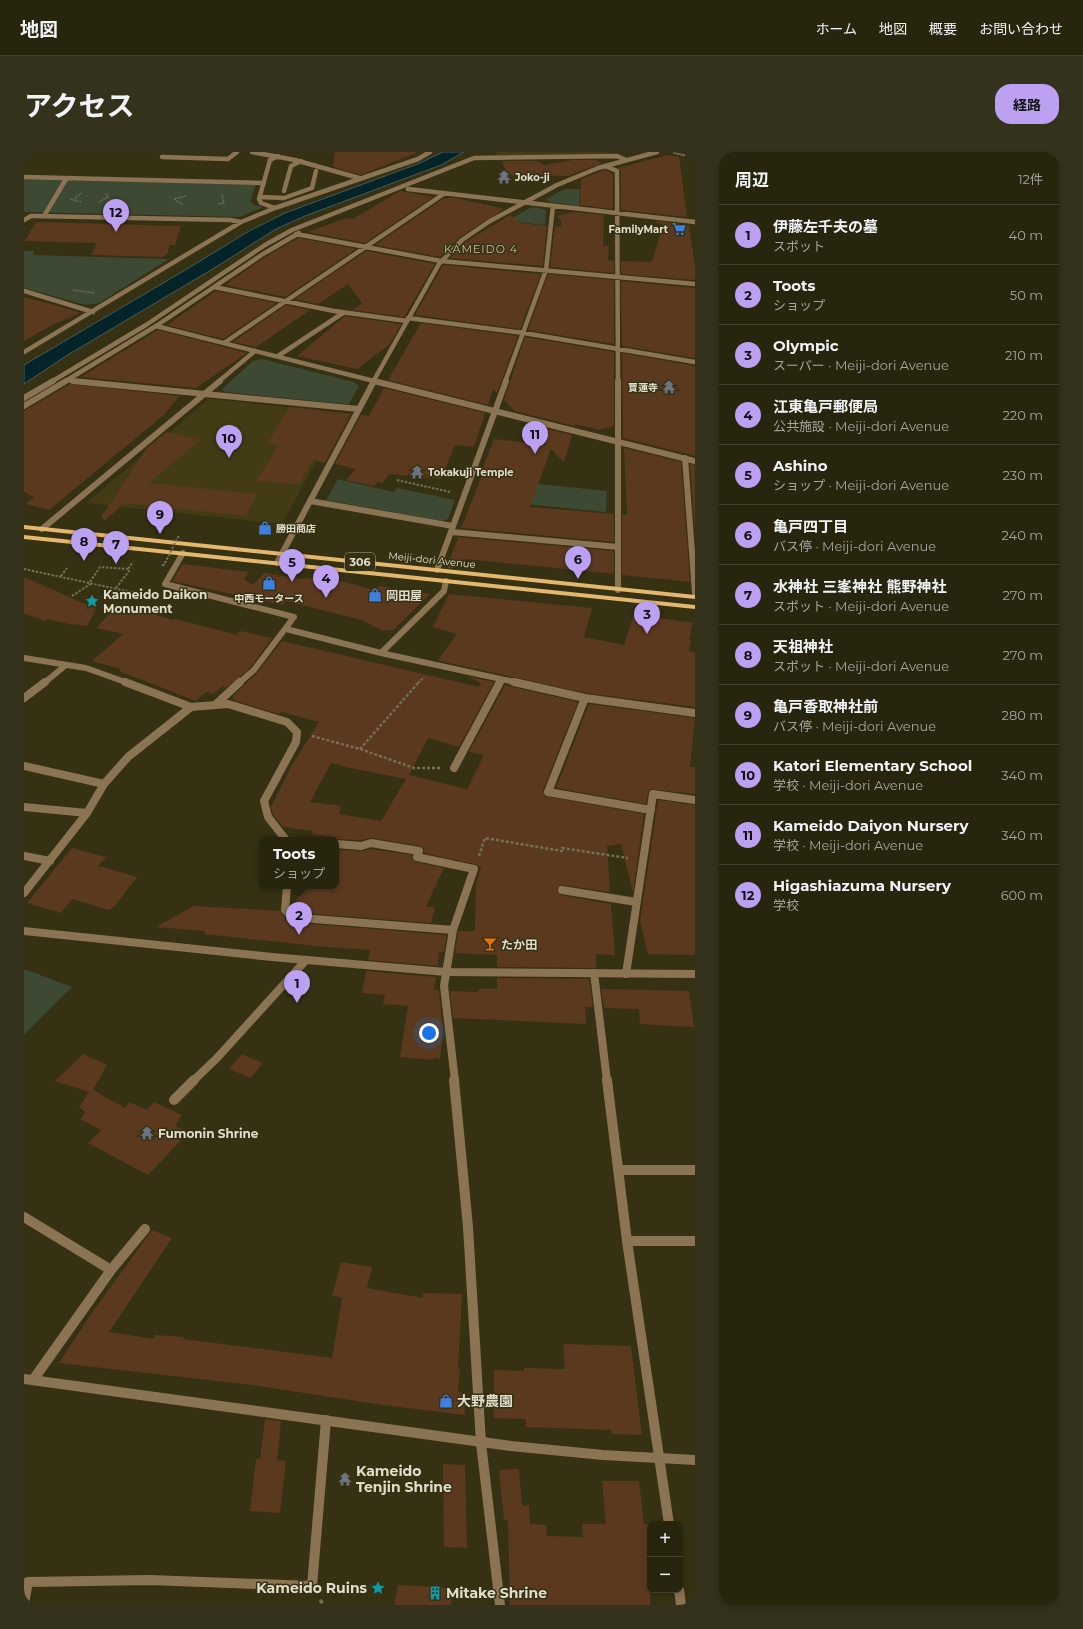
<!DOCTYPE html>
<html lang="ja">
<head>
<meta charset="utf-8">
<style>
  :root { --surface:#28250e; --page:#34311c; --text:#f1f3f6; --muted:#a5a59e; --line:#44422e; --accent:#bca0f2 }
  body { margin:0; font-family:Montserrat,"Noto Sans JP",sans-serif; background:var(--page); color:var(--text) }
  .controls { position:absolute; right:12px; bottom:12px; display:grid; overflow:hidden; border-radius:8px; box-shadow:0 2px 6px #0003 }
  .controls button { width:36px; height:36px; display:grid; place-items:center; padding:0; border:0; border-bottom:1px solid var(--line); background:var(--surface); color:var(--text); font:20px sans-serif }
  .you { position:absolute; left:405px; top:881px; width:14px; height:14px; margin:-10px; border:3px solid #fff; border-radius:50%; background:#1a73e8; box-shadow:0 0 0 6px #1a73e833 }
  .badge { display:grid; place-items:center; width:26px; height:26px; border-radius:50%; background:var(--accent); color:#111; font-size:13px; font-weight:700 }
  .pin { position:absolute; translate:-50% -33px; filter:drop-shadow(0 1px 2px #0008) }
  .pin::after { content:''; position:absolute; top:21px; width:14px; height:12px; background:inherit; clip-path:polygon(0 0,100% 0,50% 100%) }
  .popup { position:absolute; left:235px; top:685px; width:80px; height:52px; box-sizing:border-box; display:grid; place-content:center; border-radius:8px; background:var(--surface); filter:drop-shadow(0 1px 3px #0005); font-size:13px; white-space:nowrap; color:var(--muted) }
  .popup b { font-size:15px; color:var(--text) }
  .popup::after { content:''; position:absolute; left:50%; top:100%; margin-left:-8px; border:8px solid transparent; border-top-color:var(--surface) }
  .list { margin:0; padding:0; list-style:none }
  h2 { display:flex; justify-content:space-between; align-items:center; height:52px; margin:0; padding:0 16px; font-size:17px }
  h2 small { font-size:13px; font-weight:400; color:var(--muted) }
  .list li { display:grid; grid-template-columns:26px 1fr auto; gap:12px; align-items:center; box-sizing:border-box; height:60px; padding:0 16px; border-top:1px solid var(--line) }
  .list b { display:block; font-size:15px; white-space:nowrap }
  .list p { margin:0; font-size:13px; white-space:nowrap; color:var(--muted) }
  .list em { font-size:13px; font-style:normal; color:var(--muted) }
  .map { position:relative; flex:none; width:671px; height:1453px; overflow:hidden; border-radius:16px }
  header { display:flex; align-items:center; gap:24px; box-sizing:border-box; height:56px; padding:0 20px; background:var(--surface); border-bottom:1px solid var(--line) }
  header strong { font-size:19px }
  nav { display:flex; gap:22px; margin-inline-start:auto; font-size:14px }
  .intro { display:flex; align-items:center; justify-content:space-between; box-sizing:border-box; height:96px; padding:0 24px }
  h1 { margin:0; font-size:28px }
  .button { padding:10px 18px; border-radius:16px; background:var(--accent); color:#111; font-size:14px; font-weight:700 }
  main { display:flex; gap:24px; padding:0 24px }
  aside { flex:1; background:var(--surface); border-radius:16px; box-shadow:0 2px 6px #0003 }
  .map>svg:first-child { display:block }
</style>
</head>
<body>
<header>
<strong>地図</strong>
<nav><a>ホーム</a><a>地図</a><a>概要</a><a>お問い合わせ</a></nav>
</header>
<div class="intro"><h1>アクセス</h1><a class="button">経路</a></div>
<main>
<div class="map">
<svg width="671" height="1453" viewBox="0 0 671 1453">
  <rect width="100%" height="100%" fill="#363112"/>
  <path fill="#423b14" d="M473,0H589L583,2L475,4L472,3Z
    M185,247L318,261L258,372L62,351Z"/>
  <path fill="#3d4933" d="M0,27L232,33L226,49L230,53L239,55L215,65L0,60Z
    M541,37H556L555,54L526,50L522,47Z
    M512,55L522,58L521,73L483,69L506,56Z
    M0,99H10L9,103L145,107L75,151L62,153L0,136Z
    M238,207L330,230L335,234L325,252H321L201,240L198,237L229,209Z
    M314,327L369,340L373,336L431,348L424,367L418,369L302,348Z
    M496,330L583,339L582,360L490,351Z
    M0,817L48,835L0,883Z"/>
  <path fill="#05242a" stroke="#475c5b" d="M419,0H440L417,13L281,64L252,77L192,115L42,204L0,232V213L168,114L225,79L261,61L396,11Z"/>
  <path fill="#5b391f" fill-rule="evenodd" d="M311,0H392V1L337,23L309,15Z
    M644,3L655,5L663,65L597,58V19L594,16Z
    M549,8H572L578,11L544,24L502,23L484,25L478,9H514L520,13Z
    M581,18L589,22V57L556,53L557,27Z
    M376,39L409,45L341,91L284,80L322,66L329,67Z
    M420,46H432L480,57L436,85L416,105L351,93Z
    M549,60L580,63L579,94H585L584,108L590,109V121L526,115L531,74L537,75V68L533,64Z
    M486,63L496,71L523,74L519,114L426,106L440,91Z
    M632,69L665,73L671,113V128L597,122V109L628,110L639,72L632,71Z
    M12,70L157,74L151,93H146L143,102L138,105L67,103L73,91L1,89Z
    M274,86L332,97L261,145L201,133L241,105Z
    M342,99L411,112L380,165L329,158L338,151L324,132L294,152L271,147Z
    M419,113L517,122L496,177L391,163Z
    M524,122L590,128V192L504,178Z
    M597,129L671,136V206L598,194Z
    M192,139L252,151L199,187L143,173Z
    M0,145L30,153L57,161L28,173L0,189Z
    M262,153L286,158L232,195L209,190Z
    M321,164L377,172L366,192L333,217L273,204Z
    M397,171L494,184L473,241L469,237L464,253L364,228Z
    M134,178L223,201L172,236L57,225Z
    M501,185L590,200V274L575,278L551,272V274L491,259L480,248Z
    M598,201L671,214V304L599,286Z
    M46,232L155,244L141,262L25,358L1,352L10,345L0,340V259Z
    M360,236L461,261L450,295L431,293L417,327L366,322L358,331L354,330L350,334L322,328L332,317L311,312L337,263L345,264Z
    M266,255L327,262L301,311L289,308L275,332L232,329L255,293L243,292Z
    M503,272L548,283L540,310L527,297L506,355L590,362V390L437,376L458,324H456L470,287L523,293Z
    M142,280L176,288L125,331L233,342L222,364L101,351L81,368L77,365L123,296Z
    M600,296L657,310L666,430L598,423V363H603Z
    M666,312L671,313V380Z
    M434,385L590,399V422L441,407L431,416H423Z
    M159,412L225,420L220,427L229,433L240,421L278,427L286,426L321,430L350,438L355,434L406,442L369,478L359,479L337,468L262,449L259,453L148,429Z
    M0,425L72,457L63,474L50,472L49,473L23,467L20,469L0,461Z
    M425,442L568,456L560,485L600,493L610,462L669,471L665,487L667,488L665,499L671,500V555L562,541L416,509L414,508L433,482L409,475Z
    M95,452L149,468L151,467L213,483L216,479L248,486L227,515L216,525L201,536L199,534L189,542L182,540L172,549L95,519L97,517L68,509L99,482L72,476Z
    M258,489L455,535L456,531L445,525L470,530L435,595L404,586L385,623L443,637L460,603L445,600L446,598L481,533L554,550L519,638L520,644L620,662L609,740L597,692L583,694L586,740L539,733L533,737V740L537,743L587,752L591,803L572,802V816L473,815V803L431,801L434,779H451L452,731L457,715L451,712L400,701V697L396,694L348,686L336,688L312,687V685L288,682L289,679L259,675L249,663L247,655L268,613L295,570L257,560L255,562L212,549L208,545L233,521ZM307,611L331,617L382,627L357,669L315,662L317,654L286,650Z
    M565,552L671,566L666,615H671V642L627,637L624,641L622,652L532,636Z
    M634,648L671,653V803L624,802L616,769Z
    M48,696L82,705L74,714L113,725L90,755L85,758L48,747L37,761L3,751Z
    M347,697L388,703V707L391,710L420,716L402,754L411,756L407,771L278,761L270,758L276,734H312V698L337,699Z
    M170,754L256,759L262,767L276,771L423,783L420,800H415L414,814L344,808L346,798L292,794L180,782L181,779L132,775Z
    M342,819L412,825L410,838H415L419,877L416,907L409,906V908L376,905L384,854L359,852L361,843L338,841Z
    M473,826L565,827L569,855H561L562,872L429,866L426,839L454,840V837H473Z
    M577,837L665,839L670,875L616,872L615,857L580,856Z
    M59,902L83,913L69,938L101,956L105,950L123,958L130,950L158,963L151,974L165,980L124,1023L64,991L77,978L56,967L62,960L55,955L65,940L31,929Z
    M218,902L239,911L227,926L205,917Z
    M128,1078L148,1086L85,1180L130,1187L131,1183L160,1185L159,1187L308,1206L318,1146L308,1144L317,1110L348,1115L343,1136L399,1146V1141L438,1142L434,1217H436L434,1240L440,1241L441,1263L359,1253L228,1233L35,1211L67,1162Z
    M539,1192L607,1194L618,1283L588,1282L587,1278L502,1275V1267L470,1266L468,1244H470V1218L500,1219V1216L541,1217Z
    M241,1267L257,1269L253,1308L262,1309L256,1361L226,1359L232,1307H236Z
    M419,1312L441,1313L443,1396L420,1395Z
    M495,1317L498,1354L505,1353L506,1372L522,1373L523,1384L559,1385L558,1372H582L578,1329H615L620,1372H626V1453H486L484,1368H480L475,1318Z
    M374,1433L428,1436L427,1453H370Z"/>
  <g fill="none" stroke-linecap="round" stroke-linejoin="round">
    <path stroke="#747056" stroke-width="1.5" stroke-dasharray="1.5 1" stroke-linecap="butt" d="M661,3L650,1L661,4
      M46,47L57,50
      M52,47V45L58,41
      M75,50L84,45L82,42
      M158,52L150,47L163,44
      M194,52L200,51L198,43
      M49,138L70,141"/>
    <path stroke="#747056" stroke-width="2" stroke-dasharray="2.5 1.5" stroke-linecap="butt" d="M373,328L426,340
      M0,417L135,446
      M37,424L43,416
      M66,430L76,415L104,417
      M92,436L105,419L104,417L109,410
      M48,444L68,431
      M394,531L400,525"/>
    <path stroke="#747056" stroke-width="2.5" stroke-dasharray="3 2" stroke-linecap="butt" d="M288,584L336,597L390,616H416
      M336,597L395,530
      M455,704L461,686L538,699V696L604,706"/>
    <path stroke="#747056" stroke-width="3.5" stroke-dasharray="4 2.5" stroke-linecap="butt" d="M296,1448L300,1453"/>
    <path stroke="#8a7453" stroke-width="4.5" d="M138,5L204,7L213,0
      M0,25L240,31
      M260,39L267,14L277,9
      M236,45L260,46L288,36L292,19
      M20,64L42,27
      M254,204L319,161"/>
    <path stroke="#8a7453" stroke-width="6" d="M286,349L429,374
      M428,380L594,395"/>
    <path stroke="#8a7453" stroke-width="8" d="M169,929L193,906L282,808"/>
    <path stroke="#8a7453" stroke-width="10" d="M150,948L170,928"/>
    <path stroke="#8a7453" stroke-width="4.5" d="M228,0L271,8L335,26
      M581,14L593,19L594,230
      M384,37L671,70
      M251,56L237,51L235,47L246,8L254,4
      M0,68L7,64H12L206,68L217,70
      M272,82L417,109L671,132
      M190,135L310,159L383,169
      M0,139L69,160
      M384,166L500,181L671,210
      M200,191L421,41
      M0,200L217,70L251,56L394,7L406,0
      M43,228L59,230
      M27,230L122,173L241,93L268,78L450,6L593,4L602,8
      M40,230L132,174L239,102L275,81
      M194,230L231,199
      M481,230L522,118L529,54"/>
    <path stroke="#8a7453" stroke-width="6" d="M49,229L335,257
      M594,229V438
      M0,246L29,229
      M0,254L42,229
      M661,306L671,441
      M18,377L196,229
      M159,401L141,432L270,465L230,518L215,531
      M413,418L482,229
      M262,477L357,501L495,531
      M357,501L420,439L422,429
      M0,506L62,516L104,531
      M20,531L42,513
      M475,531L477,528"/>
    <path stroke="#8a7453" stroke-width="8" d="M101,530L167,555
      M490,530L561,546L671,561
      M0,546L21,530
      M561,546L524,640L627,658
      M191,553L216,530
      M0,614L80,632
      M430,616L476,530
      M0,655L63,661
      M312,692L337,694L347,691L395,699L393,705L450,717L429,778L420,834L431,929
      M0,704L26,709
      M263,734L261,758L266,763L277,766L429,778
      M538,738L612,750
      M0,741L63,661L80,632L104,605L167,555L204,552L263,570L273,580L272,590L240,649L244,665L262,688
      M570,821L583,929
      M602,822L629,642L671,648"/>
    <path stroke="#8a7453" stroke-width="10" d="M430,928L444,1075L457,1291L476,1453
      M583,928L603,1089L645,1372
      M594,1018H671
      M0,1065L87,1118
      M603,1089H671
      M9,1228L87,1118L121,1077
      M655,1438L657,1453
      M0,1451L4,1430L126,1428L288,1434L302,1268"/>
    <path stroke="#8a7453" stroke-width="4.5" d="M132,174L354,230
      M349,230L415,112L438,88L466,69L533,33L574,16L633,0"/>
    <path stroke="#8a7453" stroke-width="6" d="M350,229L671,309
      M253,411L350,229"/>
    <path stroke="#8a7453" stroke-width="8" d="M0,779L248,805L422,820L671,822"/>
    <path stroke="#8a7453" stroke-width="10" d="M0,1227L487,1294L579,1303L671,1308"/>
    <path fill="#e4b76f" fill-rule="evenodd" d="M0,373L671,443V447L0,377Z
      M0,383L671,453V457L0,387Z"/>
    <path stroke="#747056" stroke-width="2" stroke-dasharray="2.5 1.5" stroke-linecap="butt" d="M138,413H140L154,385H156"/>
  </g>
  <defs>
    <g id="temple-bare" transform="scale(1.08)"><path d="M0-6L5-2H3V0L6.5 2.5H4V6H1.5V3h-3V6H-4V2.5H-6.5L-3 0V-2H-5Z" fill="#6b7280" stroke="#363112" stroke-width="2.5" paint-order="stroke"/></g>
    <g id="supermarket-bare" transform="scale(1.08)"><path d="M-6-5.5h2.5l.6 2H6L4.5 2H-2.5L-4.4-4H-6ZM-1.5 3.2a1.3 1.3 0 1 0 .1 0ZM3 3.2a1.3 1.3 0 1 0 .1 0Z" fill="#3f7fe0" stroke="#363112" stroke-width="2.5" paint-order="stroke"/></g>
    <g id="shop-bare" transform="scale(1.08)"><path d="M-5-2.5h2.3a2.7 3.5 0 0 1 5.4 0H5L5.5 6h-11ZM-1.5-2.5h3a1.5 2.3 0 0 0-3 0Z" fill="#3f7fe0" stroke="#363112" stroke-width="2.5" paint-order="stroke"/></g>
    <g id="sight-bare" transform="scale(1.08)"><path d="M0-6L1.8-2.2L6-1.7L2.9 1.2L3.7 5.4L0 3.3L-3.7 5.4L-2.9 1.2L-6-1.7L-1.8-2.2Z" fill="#0f9aa8" stroke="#363112" stroke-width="2.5" paint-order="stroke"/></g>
    <g id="bar-bare" transform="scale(1.08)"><path d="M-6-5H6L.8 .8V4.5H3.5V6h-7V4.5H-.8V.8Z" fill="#e8710a" stroke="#363112" stroke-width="2.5" paint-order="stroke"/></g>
    <g id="building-bare" transform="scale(1.08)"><path d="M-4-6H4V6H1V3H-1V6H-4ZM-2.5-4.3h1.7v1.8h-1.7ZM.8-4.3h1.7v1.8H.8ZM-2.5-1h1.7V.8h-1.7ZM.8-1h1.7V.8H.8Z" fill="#0f9aa8" stroke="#363112" stroke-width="2.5" paint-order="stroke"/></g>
  </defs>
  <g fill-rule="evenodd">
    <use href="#temple-bare" x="480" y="25"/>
    <use href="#supermarket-bare" x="655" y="77"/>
    <use href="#temple-bare" x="645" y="235"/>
    <use href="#temple-bare" x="393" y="320"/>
    <use href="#shop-bare" x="241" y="376"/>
    <use href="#shop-bare" x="245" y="431"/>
    <use href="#shop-bare" x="351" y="443"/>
    <use href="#sight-bare" x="68" y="449"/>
    <use href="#bar-bare" x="466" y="792"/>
    <use href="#temple-bare" x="123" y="981"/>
    <use href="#shop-bare" x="422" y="1249"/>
    <use href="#temple-bare" x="321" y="1327"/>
    <use href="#sight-bare" x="354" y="1436"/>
    <use href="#building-bare" x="411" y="1441"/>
  </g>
  <g text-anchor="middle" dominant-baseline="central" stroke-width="3" stroke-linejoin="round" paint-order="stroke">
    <g font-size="10" font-weight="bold" fill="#e1ddcc" stroke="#363112" text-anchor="start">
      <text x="491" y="25">Joko-ji</text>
      <text x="644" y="77" text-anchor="end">FamilyMart</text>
      <text x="634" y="235" text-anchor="end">寶蓮寺</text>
      <text x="404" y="320">Tokakuji Temple</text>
      <text x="252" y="376">勝田商店</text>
      <text x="245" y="446" text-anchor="middle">中西モータース</text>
    </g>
    <g font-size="10" fill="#e1ddcc" stroke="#363112">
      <text transform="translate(408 408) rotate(6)">Meiji-dori Avenue</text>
    </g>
    <g font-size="11" letter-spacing="1" fill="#c6c09e" stroke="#363112">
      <text x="457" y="97">KAMEIDO 4</text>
    </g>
    <rect fill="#363112" stroke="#aea994" stroke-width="1" x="321" y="401" width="30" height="18" rx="3"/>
    <g font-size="11" font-weight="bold" fill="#e1ddcc">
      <text x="336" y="410">306</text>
    </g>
    <g font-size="12" font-weight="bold" fill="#e1ddcc" stroke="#363112" text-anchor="start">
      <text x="79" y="442">Kameido Daikon<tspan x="79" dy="14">Monument</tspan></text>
      <text x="362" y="443">岡田屋</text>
      <text x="477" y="792">たか田</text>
      <text x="134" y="981">Fumonin Shrine</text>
    </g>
    <g font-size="14" font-weight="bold" fill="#e1ddcc" stroke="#363112" text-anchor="start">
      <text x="433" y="1249">大野農園</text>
      <text x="332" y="1319">Kameido<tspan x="332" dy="16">Tenjin Shrine</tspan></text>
      <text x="343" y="1436" text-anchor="end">Kameido Ruins</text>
      <text x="422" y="1441">Mitake Shrine</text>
    </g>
  </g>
</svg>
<div class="controls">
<button>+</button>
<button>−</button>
</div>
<div class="you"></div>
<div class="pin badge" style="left:273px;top:851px">1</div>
<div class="pin badge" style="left:275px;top:783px">2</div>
<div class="popup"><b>Toots</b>ショップ</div>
<div class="pin badge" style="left:623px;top:482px">3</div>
<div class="pin badge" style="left:302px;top:446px">4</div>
<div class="pin badge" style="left:268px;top:430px">5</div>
<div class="pin badge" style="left:554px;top:427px">6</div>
<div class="pin badge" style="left:92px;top:412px">7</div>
<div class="pin badge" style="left:60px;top:409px">8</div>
<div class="pin badge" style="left:136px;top:382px">9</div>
<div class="pin badge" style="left:205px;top:306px">10</div>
<div class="pin badge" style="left:511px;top:302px">11</div>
<div class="pin badge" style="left:92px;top:80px">12</div>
</div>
<aside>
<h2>周辺<small>12件</small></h2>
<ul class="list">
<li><span class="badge">1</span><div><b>伊藤左千夫の墓</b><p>スポット</p></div><em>40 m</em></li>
<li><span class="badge">2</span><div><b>Toots</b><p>ショップ</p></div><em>50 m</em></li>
<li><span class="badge">3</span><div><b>Olympic</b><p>スーパー · Meiji-dori Avenue</p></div><em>210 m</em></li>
<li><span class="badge">4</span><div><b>江東亀戸郵便局</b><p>公共施設 · Meiji-dori Avenue</p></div><em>220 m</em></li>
<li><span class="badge">5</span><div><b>Ashino</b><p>ショップ · Meiji-dori Avenue</p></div><em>230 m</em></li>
<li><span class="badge">6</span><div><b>亀戸四丁目</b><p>バス停 · Meiji-dori Avenue</p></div><em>240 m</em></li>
<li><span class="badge">7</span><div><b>水神社 三峯神社 熊野神社</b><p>スポット · Meiji-dori Avenue</p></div><em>270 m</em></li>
<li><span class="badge">8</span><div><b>天祖神社</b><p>スポット · Meiji-dori Avenue</p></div><em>270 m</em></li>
<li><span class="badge">9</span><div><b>亀戸香取神社前</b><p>バス停 · Meiji-dori Avenue</p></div><em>280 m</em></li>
<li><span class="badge">10</span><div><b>Katori Elementary School</b><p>学校 · Meiji-dori Avenue</p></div><em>340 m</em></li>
<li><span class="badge">11</span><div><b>Kameido Daiyon Nursery</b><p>学校 · Meiji-dori Avenue</p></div><em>340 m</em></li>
<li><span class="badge">12</span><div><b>Higashiazuma Nursery</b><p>学校</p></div><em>600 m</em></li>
</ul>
</aside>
</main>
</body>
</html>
